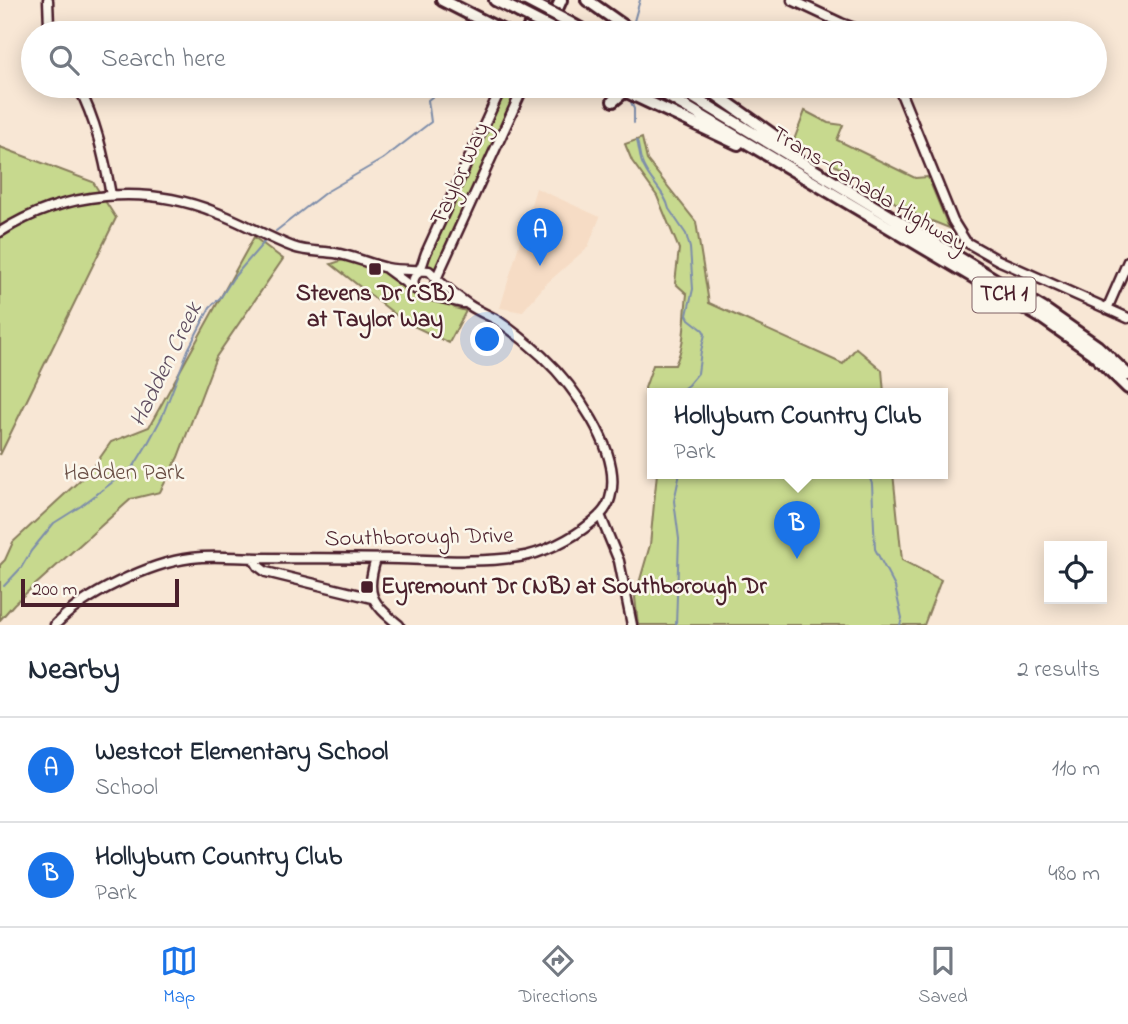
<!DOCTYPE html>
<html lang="en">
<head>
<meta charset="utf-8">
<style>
  :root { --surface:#fff; --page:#f2f2f3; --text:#1f2937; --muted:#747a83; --line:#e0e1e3; --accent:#1a73e8 }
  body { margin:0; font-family:"Indie Flower",sans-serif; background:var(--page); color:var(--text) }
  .controls { position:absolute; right:21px; bottom:21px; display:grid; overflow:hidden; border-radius:0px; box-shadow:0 4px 18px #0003 }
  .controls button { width:63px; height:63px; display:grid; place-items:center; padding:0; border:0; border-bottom:2px solid var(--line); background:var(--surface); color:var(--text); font:35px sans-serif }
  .scale { position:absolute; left:21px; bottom:18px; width:158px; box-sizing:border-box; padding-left:7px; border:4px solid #4a1f2b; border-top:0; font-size:19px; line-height:24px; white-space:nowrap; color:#4a1f2b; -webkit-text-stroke:5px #fbf7ec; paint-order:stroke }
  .you { position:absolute; left:488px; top:340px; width:24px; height:24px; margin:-18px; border:5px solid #fff; border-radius:50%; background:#1a73e8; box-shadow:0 0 0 10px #1a73e833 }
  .badge { display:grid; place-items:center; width:46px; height:46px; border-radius:50%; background:var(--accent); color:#fff; font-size:23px; font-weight:700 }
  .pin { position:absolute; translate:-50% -58px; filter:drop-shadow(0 2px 4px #0008) }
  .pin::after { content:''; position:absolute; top:37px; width:24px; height:21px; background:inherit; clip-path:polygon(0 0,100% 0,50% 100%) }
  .popup { position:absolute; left:647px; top:388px; width:301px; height:91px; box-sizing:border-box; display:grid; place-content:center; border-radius:0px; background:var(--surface); filter:drop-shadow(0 2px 5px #0005); font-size:23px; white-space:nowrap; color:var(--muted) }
  .popup b { font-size:26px; color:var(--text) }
  .popup::after { content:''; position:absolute; left:50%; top:100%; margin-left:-14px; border:14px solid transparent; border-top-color:var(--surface) }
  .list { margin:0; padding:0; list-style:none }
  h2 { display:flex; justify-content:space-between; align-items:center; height:91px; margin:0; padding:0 28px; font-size:30px }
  h2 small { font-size:23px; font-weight:400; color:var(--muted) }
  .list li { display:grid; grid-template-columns:46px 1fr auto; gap:21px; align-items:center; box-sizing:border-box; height:105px; padding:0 28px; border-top:2px solid var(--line) }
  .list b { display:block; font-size:26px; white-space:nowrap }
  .list p { margin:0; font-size:23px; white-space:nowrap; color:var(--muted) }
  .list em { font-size:23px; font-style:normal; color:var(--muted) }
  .icon { flex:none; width:38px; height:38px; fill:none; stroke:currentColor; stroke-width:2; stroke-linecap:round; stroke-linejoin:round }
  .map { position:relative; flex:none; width:1128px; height:625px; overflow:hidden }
  .search { position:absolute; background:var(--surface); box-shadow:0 4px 18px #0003; left:21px; right:21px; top:21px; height:77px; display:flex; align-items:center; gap:18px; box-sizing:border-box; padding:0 24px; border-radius:38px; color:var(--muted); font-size:26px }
  .sheet { height:301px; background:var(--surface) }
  nav { display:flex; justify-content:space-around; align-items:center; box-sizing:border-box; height:98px; border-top:2px solid var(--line); background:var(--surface); font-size:19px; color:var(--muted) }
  nav a { display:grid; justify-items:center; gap:4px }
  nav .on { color:var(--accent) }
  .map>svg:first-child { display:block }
</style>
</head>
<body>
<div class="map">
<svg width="1128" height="625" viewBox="0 0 1128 625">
  <rect width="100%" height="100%" fill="#f8e7d5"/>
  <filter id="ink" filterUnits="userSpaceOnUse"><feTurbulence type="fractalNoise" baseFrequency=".0143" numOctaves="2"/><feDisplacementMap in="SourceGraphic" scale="14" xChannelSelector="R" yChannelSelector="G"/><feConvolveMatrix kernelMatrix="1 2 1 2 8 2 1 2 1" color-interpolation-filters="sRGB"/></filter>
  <g filter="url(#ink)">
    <path fill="#f6dcc5" d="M536,188L600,217L588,247L546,284L522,312L500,308Z"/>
    <path fill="#c7d98e" stroke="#887c5c" stroke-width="2" d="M505,86H521L436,274L423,268Z
      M805,111L828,123L843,125L837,140L915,178L928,177L949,228L912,213L794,140Z
      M642,138L647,160L696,222L709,303L843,364L856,348L882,370L884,393H652V402L648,399L645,388L653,365H675C686,343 684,318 687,294L675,283L679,249L657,196L632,161L625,144Z
      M0,147L93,182L116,218L0,455Z
      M254,237L283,259L216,357L178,457L160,492L131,499L14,604L0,620V565L5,560L13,542L92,469L111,442L149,427Z
      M346,259L373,270L389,274L396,279L408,292L426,300L448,303L455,308L466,311L449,343L405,322L331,264Z
      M657,473H893L902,560L941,580L924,625H638L635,597L650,545Z"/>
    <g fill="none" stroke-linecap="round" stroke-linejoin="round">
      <path stroke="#7d8daa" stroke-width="2" d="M634,21L640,0
        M631,102L634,109V123
        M637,141C640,150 639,160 645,169C652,183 666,194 669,209L686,234L690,248L693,289L687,315L689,319L703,330L705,334L701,351L698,373L688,385L677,393
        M276,231L326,192L383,159L431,122L428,100L446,86
        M868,473L872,484L875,549L895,587L902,618L900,625
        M4,586L21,568L31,551L54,523L81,506L134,466L148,443L162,417L188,350L210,307L221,297L233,278L266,240
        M676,625L679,539L674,501L680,473"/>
      <g stroke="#4a1f2b" stroke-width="13">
        <path id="secondary" d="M48,0L49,26L53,33
          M792,0L841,23L868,33
          M78,86C96,120 104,157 111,195
          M898,86L953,221L966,242L998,260L1128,318
          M0,232C64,191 145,184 215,212C242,222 267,237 293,247C306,252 322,251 335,253C353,256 369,264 387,268C401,271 415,269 429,271C433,274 436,279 440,282C449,290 459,298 469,305C478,311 488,315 497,320C513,331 528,343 542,356C573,385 621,450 611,494C609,507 601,515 591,523C573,538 542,554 519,557C479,563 438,560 398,559C352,558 306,558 260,558C237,558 214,555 191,558C150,563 83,595 55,625
          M387,269L413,288
          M415,289C411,279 415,277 420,269C423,264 424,258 426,253L502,86
          M425,294C433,292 436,287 436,279L524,86
          M425,294L463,303
          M1107,309L1128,261
          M600,515L619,561L632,625
          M253,558L258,566L266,572L372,598
          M376,559C365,594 371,602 399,625"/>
      </g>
      <g stroke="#4a1f2b" stroke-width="16">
        <path id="highway" d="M442,0L507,33
          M495,0L519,12
          M587,0L634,33
          M570,23L588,33
          M526,33L543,0
          M546,33L561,0
          M614,86L738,144
          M651,86L1042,318L1092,353L1128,388
          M675,86L1047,311L1097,346L1128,375
          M704,86L790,147
          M613,101L625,91"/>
      </g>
      <use href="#secondary" stroke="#fbf7ec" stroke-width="8"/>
      <use href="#highway" stroke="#fbf7ec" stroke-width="10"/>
      <g stroke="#4a1f2b" stroke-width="16" stroke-linecap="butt">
        <path id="highway-bridge" d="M526,0L570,23
          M519,12L560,33"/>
      </g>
      <use href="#highway-bridge" stroke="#fbf7ec" stroke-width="10"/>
    </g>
  </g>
  <g fill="#4a1f2b" stroke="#fbf7ec" stroke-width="2.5">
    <rect x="368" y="262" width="14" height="14" rx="3.5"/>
    <rect x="360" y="580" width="14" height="14" rx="3.5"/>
  </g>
  <g text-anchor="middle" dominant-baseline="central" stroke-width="5" stroke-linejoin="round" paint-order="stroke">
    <rect fill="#fbf7ec" stroke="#7f6065" stroke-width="2" x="972.5" y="277.5" width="63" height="35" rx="5"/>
    <g font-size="21" font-weight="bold" fill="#4a1f2b">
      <text x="1004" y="295">TCH 1</text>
    </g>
    <g font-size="23" fill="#4a1f2b" stroke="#fbf7ec">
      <text transform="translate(461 174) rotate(-65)">Taylor Way</text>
      <text transform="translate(869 190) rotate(31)">Trans-Canada Highway</text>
      <text transform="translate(419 538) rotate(-1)">Southborough Drive</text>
    </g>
    <g font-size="23" font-weight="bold" fill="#4a1f2b" stroke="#fbf7ec">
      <text x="375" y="294">Stevens Dr (SB)<tspan x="375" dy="26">at Taylor Way</tspan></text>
      <text x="381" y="587" text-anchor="start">Eyremount Dr (NB) at Southborough Dr</text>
    </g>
    <g font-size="23" fill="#694e44" stroke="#fbf7ec">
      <text x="124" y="473">Hadden Park</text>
    </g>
    <g font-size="24" font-style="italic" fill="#5f4d60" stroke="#fbf7ec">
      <text transform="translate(167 365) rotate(-64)">Hadden Creek</text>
    </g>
  </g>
</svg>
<div class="controls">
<button><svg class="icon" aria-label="locate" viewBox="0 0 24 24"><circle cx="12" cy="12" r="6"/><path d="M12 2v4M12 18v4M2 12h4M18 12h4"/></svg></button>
</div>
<div class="scale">200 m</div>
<div class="you"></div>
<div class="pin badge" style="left:540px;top:266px">A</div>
<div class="pin badge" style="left:797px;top:559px">B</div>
<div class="popup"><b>Hollyburn Country Club</b>Park</div>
<div class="search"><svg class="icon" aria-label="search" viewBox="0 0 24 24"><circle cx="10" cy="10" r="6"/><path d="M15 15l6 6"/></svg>Search here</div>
</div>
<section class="sheet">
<h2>Nearby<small>2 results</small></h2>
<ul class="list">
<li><span class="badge">A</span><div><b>Westcot Elementary School</b><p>School</p></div><em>110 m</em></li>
<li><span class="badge">B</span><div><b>Hollyburn Country Club</b><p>Park</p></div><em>480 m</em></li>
</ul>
</section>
<nav>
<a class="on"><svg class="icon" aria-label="map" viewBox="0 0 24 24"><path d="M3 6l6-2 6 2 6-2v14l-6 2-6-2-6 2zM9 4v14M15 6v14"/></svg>Map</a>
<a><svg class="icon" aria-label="directions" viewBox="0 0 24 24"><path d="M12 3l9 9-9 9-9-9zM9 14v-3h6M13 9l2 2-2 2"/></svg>Directions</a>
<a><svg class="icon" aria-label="saved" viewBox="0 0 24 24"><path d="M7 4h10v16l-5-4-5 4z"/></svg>Saved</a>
</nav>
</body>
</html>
